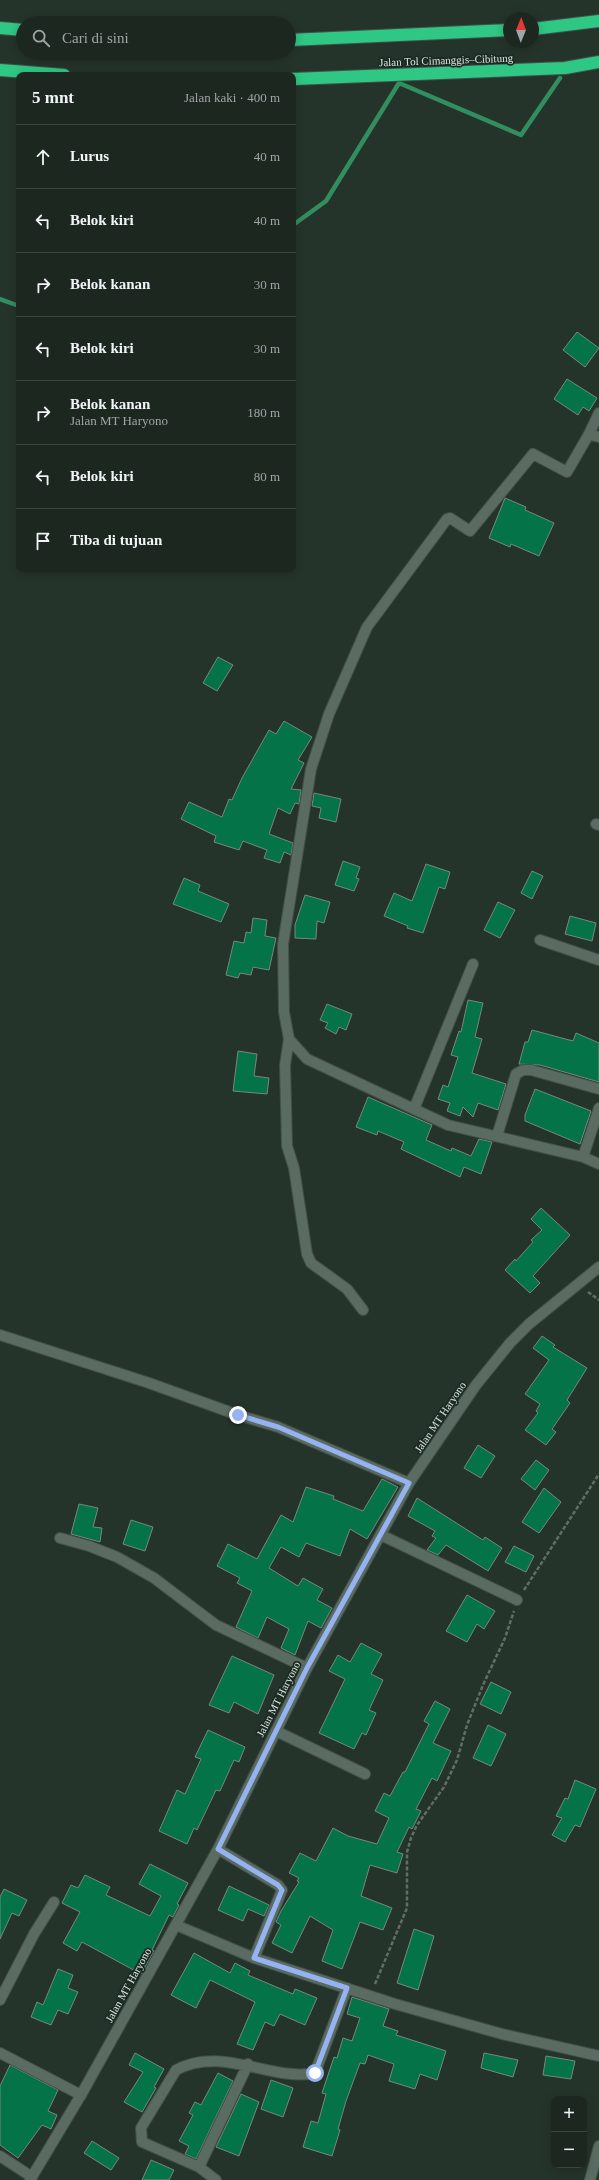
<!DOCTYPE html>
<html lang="id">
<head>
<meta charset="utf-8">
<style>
  :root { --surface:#1c2720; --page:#29332d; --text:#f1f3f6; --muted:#a0a5a5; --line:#3a443e }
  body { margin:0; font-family:"Times New Roman",serif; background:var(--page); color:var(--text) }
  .controls { position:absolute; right:12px; bottom:12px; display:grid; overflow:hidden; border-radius:8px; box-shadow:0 2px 10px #0003 }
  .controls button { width:36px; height:36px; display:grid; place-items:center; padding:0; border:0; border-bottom:1px solid var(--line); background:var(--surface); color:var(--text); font:20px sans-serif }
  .compass { position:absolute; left:503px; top:12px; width:36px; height:36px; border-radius:50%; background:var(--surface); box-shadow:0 2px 10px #0003; rotate:1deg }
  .stop { position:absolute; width:12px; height:12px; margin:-9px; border:3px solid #95b2f1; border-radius:50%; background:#fff }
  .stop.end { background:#95b2f1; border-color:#fff; box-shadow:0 1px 4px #0008 }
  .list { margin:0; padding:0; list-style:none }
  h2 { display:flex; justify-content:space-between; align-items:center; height:52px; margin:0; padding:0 16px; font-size:17px }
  h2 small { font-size:13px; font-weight:400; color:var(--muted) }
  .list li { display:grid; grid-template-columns:26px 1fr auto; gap:12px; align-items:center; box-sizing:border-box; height:64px; padding:0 16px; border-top:1px solid var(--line) }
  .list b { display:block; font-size:15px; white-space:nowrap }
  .list p { margin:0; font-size:13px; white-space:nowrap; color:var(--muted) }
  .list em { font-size:13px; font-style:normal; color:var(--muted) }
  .icon { flex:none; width:22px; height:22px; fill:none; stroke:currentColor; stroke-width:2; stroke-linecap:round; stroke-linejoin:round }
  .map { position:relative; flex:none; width:599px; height:2180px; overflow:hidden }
  .search { position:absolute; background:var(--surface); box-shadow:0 2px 10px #0003; left:16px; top:16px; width:280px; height:44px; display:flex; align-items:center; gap:10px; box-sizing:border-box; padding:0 14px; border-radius:22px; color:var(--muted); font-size:15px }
  .panel { position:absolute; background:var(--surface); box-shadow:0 2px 10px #0003; left:16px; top:72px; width:280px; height:500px; border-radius:8px }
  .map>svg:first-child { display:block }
</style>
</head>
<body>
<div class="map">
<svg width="599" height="2180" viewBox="0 0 599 2180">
  <rect width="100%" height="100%" fill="#25342b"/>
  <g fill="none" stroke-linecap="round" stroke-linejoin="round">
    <path stroke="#318e61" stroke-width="4.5" d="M293,225L326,201L399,83L521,135L560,78
      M0,299L19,306"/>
  </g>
  <path fill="#057348" stroke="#77887d" d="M577,332L599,348L585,367L563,350Z
    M567,379L597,398L589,411L583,407L578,415L554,399Z
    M505,498L526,507L525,510L554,523L539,556L511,544L510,547L489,538Z
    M218,657L233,665L217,691L203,683Z
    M284,721L312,737L298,760L304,763L291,789L301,790L299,804L295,803L290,814L278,808L269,834L293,843L291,855L284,852L280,863L264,858L267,850L243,841L239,850L214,842L216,836L181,819L189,802L222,817L229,799L232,800L242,778L269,730L276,734Z
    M314,793L341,799L336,822L319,818L321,808L312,806Z
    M343,861L360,867L356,878L359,879L354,891L335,885Z
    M426,864L450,872L445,889L439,887L423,933L407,928L408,926L384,916L394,893L412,901Z
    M532,871L543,876L532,899L521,893Z
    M184,878L200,885L198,891L229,904L221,922L173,904Z
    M305,895L330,902L324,923L317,921L316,939L295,938V925Z
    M498,902L515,910L500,938L484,930Z
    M570,916L596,923L592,941L565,934Z
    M253,918L267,920L265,936L276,938L269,970L253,967L251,975L240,973L238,978L226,975L234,941L244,943L246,932L251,933Z
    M468,1000L483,1003L475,1037L482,1039L472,1073L506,1084L498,1110L478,1103L473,1117L463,1107L460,1116L447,1111L450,1103L438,1099L443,1085L448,1087L458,1057L451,1055L459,1031L461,1032Z
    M327,1004L352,1014L346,1030L339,1027L336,1034L325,1028L328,1023L320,1020Z
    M532,1030L573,1041L576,1033L599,1043V1082L540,1065L519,1064L525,1042H528Z
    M238,1051L257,1054L254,1076L269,1078L267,1094L233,1091Z
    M535,1089L591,1111L580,1144L525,1121V1115Z
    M368,1097L432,1125L426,1140L451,1151L452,1148L471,1156L479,1139L492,1142L481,1174L464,1167L460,1177L401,1149L404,1142L378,1131L377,1135L356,1127Z
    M541,1208L570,1235L533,1276L540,1283L530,1293L505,1270L515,1259L516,1261L533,1242L531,1240L542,1230L531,1219Z
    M542,1336L555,1345L553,1347L587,1368L567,1400L570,1403L552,1429L556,1432L546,1445L525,1430L538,1413L536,1411L540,1404L525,1394L549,1360L533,1348Z
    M478,1445L495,1456L481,1478L464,1468Z
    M536,1460L549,1470L535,1490L521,1479Z
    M382,1479L398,1487L367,1539L350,1529L340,1556L306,1543L299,1557L281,1547L269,1568L298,1586L303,1578L323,1589L317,1600L332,1608L321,1628L308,1621L295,1655L281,1648L289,1629L267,1617L258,1638L236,1627L252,1591L237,1583L240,1578L217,1566L228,1544L257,1559L281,1515L293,1522L306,1487L334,1496L333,1499L363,1511Z
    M544,1488L561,1502L539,1533L522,1522Z
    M417,1498L483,1540L485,1537L502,1548L488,1571L446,1545L438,1555L427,1550L436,1538L432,1536L435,1531L408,1516Z
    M79,1504L98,1508L93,1527L102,1528L100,1542L71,1534Z
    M131,1520L153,1527L145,1551L123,1544Z
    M514,1546L534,1556L526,1572L505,1562Z
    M467,1595L495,1611L484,1629L477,1624L467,1642L446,1631Z
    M361,1643L382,1654L371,1674L383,1680L369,1710L376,1713L366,1735L362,1733L354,1749L319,1733L345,1679L329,1671L338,1655L350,1662Z
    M232,1656L274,1675L258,1714L234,1702L229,1713L209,1705Z
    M491,1682L511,1692L501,1714L480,1704Z
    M435,1701L450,1709L433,1743L451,1751L437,1781L432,1778L416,1809L421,1811L412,1829L409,1827L397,1852L403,1854L397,1873L370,1865L361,1896L392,1908L383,1930L360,1922L342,1969L322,1961L333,1930L310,1916L292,1953L272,1943L281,1925L276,1922L281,1911L299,1882L297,1881L299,1878L289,1873L300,1853L316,1861L333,1828L348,1836L377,1844L389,1818L375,1811L384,1793L390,1796L403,1772H405L429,1724L424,1721Z
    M488,1725L506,1734L491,1766L473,1758Z
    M208,1730L245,1747L239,1762L234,1760L220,1791L216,1790L197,1830L194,1828L187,1844L159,1831L177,1790L185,1794L201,1759L195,1757Z
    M575,1780L596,1789L580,1827L575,1825L565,1842L552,1835L562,1818L556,1816L565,1798L568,1799Z
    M150,1864L188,1883L177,1904L179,1905L173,1917L169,1915L152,1950L154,1951L141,1974L82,1942L77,1951L63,1943L80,1912L62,1903L71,1885L78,1888L85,1875L110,1887L106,1895L150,1916L161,1896L139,1884Z
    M229,1886L269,1905L264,1916L248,1909L243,1921L218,1910Z
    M4,1889L27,1900L19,1916L12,1913L0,1939V1897Z
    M414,1929L434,1936L418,1990L397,1983Z
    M194,1953L230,1973L235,1963L250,1971L248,1975L293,1994L295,1989L317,1998L305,2025L280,2014L274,2026L265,2022L253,2050L237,2044L255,2002L210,1980L196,2008L171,1995Z
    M58,1969L73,1975L68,1988L78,1992L68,2014L58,2010L51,2025L31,2017L37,2002L43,2005Z
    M352,1997L389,2009L383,2026L398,2031L396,2035L446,2051L437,2080L420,2074L415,2089L389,2081L394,2064L368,2055L365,2064L360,2063L346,2101L338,2129L340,2130L332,2156L303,2147L311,2121L318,2123L326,2094L322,2093L334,2057L337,2058L343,2038L352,2041L360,2018L347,2014Z
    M135,2053L164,2069L154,2087L156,2088L142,2112L124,2102L143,2072L129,2065Z
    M484,2053L518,2060L513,2077L481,2068Z
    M546,2056L575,2061L571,2079L543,2075Z
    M10,2065L58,2090L48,2111L57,2115L51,2129L42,2125L18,2158L0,2145V2086Z
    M218,2073L233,2081L196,2159L185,2154L189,2146L179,2141L193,2115L189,2113L195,2102L201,2105Z
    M271,2080L293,2088L283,2117L261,2109Z
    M241,2094L259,2102L239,2156L216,2147Z
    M92,2141L119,2158L111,2170L84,2153Z
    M151,2160L174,2170L169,2180H142Z"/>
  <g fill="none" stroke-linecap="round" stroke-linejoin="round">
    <g stroke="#435049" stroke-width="12">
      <path id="street" d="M589,434L599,413
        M599,437L589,434L567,472L533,454L470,531L450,518L447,519L367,627L329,714L311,769L283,944L284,1012L289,1039L307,1059L448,1125L583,1157L599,1164
        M596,824L599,825
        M540,940L599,960
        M289,1039L285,1065L287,1146L294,1168L307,1254L311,1263L347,1289L363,1310
        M414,1109L473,964
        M497,1136L516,1074L523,1070H531L599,1089
        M583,1157L599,1108
        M0,1335L149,1383L238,1415L278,1427L409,1483
        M381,1535L517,1600
        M60,1538L89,1546L117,1557L154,1578L216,1625L307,1668
        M276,1731L365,1774
        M218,1849L278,1885L282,1890L254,1958
        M176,1925L254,1958L395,2004L502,2034L599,2056
        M0,2000L34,1934L54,1902
        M0,2053L81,2095
        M0,2156L32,2177
        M199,2167L248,2064
        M216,2180L199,2167L142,2142L141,2128L176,2070C222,2045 271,2082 315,2073L347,1988
        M590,2180L599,2146"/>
    </g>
    <g stroke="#435049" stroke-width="12">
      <path id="secondary" d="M30,2180L81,2095L218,1849L307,1668L409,1483L476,1385L510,1343L529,1324L599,1267"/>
    </g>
    <g stroke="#435049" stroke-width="14">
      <path id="highway" d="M0,28L23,30
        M533,29L599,21
        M289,40L509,30
        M0,70L64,75
        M293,79L565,68L599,62"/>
    </g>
    <path stroke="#616e66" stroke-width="2.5" stroke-dasharray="4 2" stroke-linecap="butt" d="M588,1292L599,1300
      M524,1590L599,1474
      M375,1984L407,1908V1852L411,1838L417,1825L444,1787L457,1760L467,1725L483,1685L505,1638L514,1611"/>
    <use href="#street" stroke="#5a6b61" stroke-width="10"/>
    <use href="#secondary" stroke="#5a6b61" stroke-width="10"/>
    <use href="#highway" stroke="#2ec784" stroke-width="12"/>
  </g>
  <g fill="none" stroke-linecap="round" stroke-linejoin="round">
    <path stroke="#95b2f1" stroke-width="5" d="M238,1415L278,1427L409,1483L307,1668L218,1849L278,1885L282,1890L254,1958L347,1988L315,2073"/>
  </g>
  <g text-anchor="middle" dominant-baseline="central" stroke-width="3.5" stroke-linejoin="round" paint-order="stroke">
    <g font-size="11" fill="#dce5df" stroke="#1b2a22">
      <text transform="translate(446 60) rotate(-2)">Jalan Tol Cimanggis–Cibitung</text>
      <text transform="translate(440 1417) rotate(-56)">Jalan MT Haryono</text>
      <text transform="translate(278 1699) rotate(-63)">Jalan MT Haryono</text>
      <text transform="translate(128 1985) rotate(-61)">Jalan MT Haryono</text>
    </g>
  </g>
</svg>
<div class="controls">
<button>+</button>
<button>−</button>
</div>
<svg class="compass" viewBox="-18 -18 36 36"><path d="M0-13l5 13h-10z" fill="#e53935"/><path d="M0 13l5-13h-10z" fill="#a0a5a5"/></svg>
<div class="stop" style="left:315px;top:2073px"></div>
<div class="stop end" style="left:238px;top:1415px"></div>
<div class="search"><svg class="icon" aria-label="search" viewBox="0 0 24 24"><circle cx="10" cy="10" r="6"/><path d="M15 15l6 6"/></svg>Cari di sini</div>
<section class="panel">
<h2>5 mnt<small>Jalan kaki · 400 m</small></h2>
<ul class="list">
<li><svg class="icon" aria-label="ahead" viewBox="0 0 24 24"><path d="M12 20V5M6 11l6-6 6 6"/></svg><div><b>Lurus</b></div><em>40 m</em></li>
<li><svg class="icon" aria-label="left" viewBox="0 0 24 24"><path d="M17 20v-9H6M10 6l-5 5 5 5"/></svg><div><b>Belok kiri</b></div><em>40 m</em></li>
<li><svg class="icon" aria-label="right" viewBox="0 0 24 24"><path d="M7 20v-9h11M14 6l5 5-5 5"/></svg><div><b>Belok kanan</b></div><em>30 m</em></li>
<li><svg class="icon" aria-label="left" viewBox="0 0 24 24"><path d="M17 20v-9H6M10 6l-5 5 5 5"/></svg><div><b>Belok kiri</b></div><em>30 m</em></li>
<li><svg class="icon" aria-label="right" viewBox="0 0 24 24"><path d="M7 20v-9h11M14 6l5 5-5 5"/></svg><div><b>Belok kanan</b><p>Jalan MT Haryono</p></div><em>180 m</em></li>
<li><svg class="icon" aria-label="left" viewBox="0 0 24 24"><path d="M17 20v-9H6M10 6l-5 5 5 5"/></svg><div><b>Belok kiri</b></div><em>80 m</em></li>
<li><svg class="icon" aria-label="arrive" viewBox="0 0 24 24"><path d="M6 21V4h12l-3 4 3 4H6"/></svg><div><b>Tiba di tujuan</b></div></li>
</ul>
</section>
</div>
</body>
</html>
